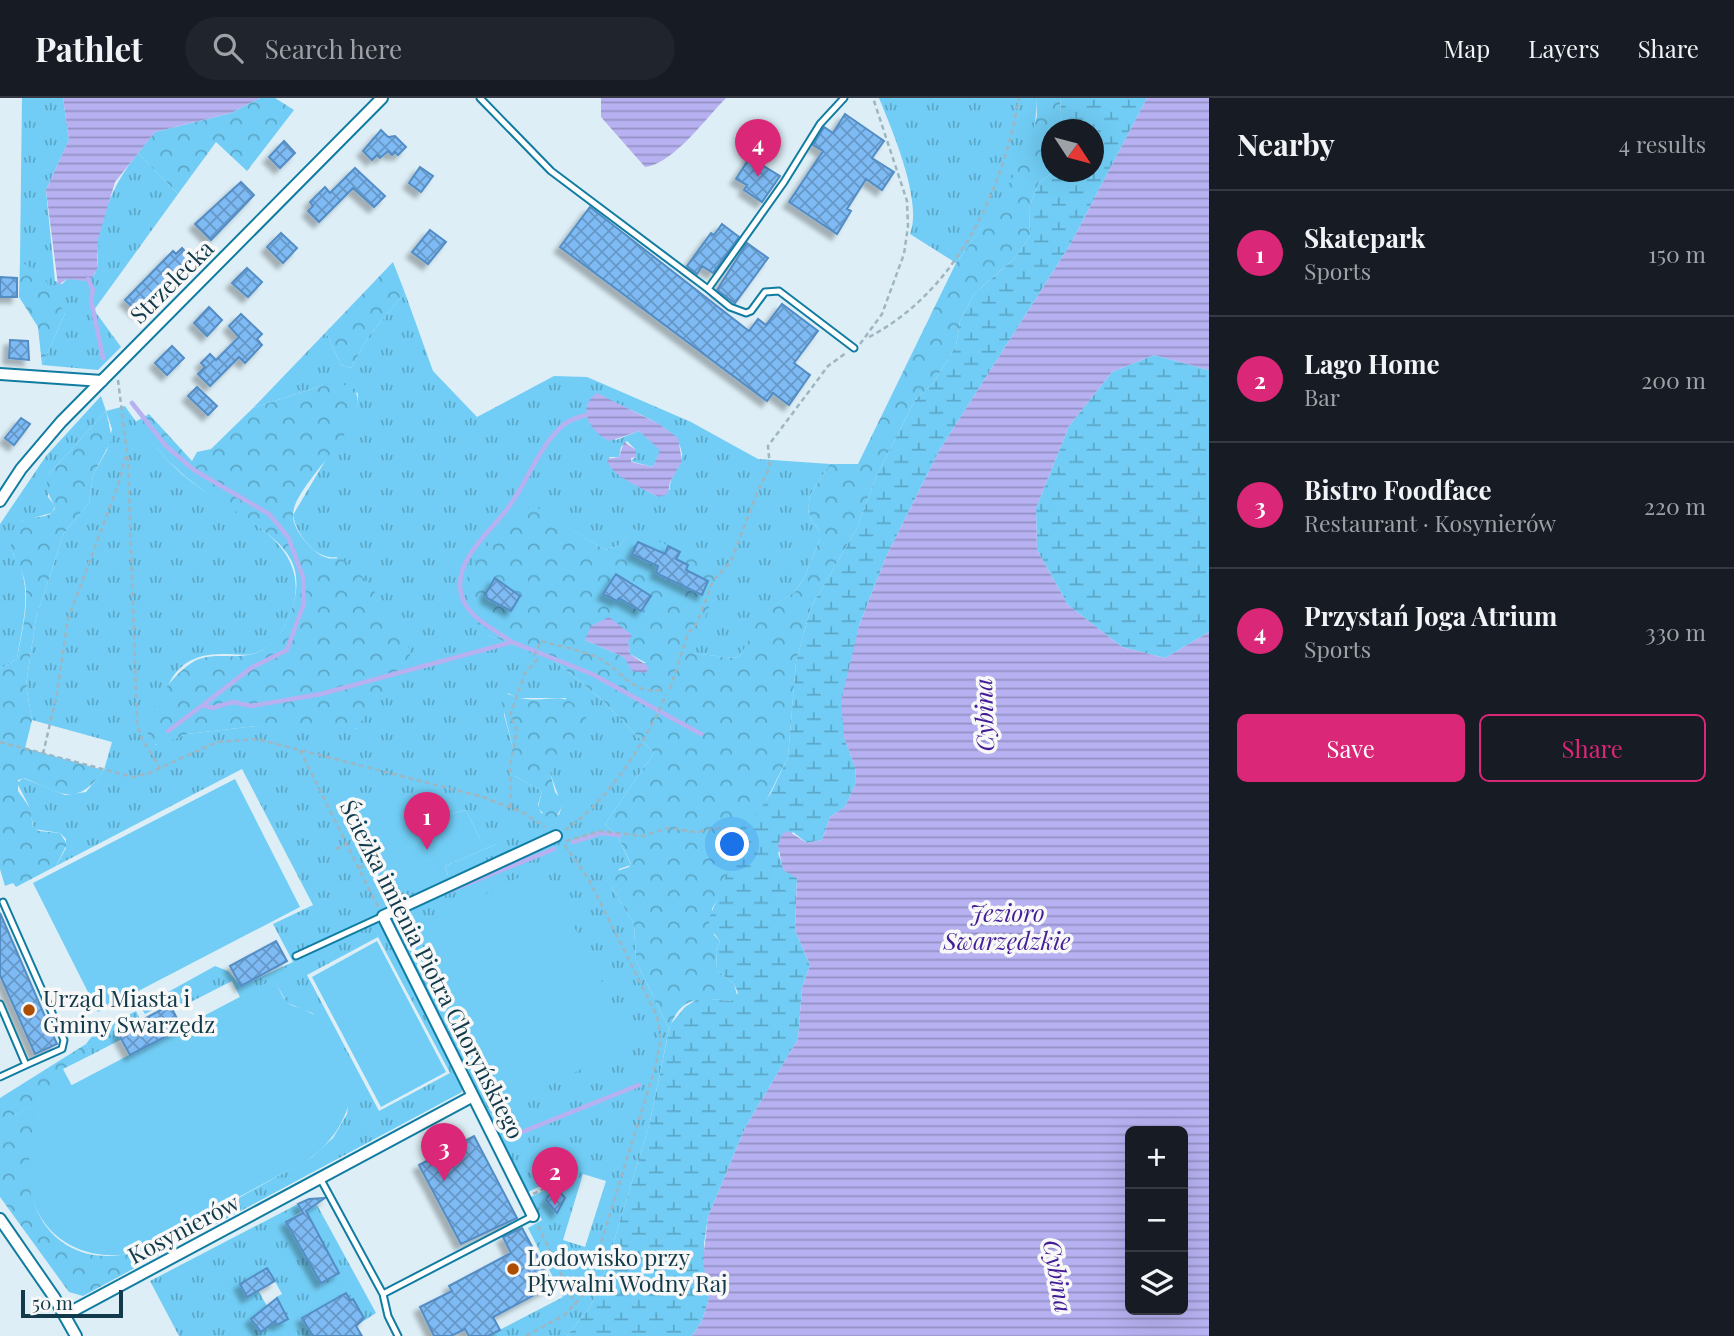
<!DOCTYPE html>
<html lang="en">
<head>
<meta charset="utf-8">
<style>
  :root { --surface:#171b24; --page:#20242c; --text:#f1f3f6; --muted:#9ea1a6; --line:#363941; --accent:#db2777 }
  body { margin:0; font-family:"Playfair Display",serif; background:var(--page); color:var(--text) }
  .controls { position:absolute; right:21px; bottom:21px; display:grid; overflow:hidden; border-radius:10px; box-shadow:0 7px 28px #0002 }
  .controls button { width:63px; height:63px; display:grid; place-items:center; padding:0; border:0; border-bottom:2px solid var(--line); background:var(--surface); color:var(--text); font:35px sans-serif }
  .compass { position:absolute; left:1041px; top:21px; width:63px; height:63px; border-radius:50%; background:var(--surface); box-shadow:0 7px 28px #0002; rotate:126deg }
  .scale { position:absolute; left:21px; bottom:18px; width:102px; box-sizing:border-box; padding-left:7px; border:4px solid #123a4a; border-top:0; font-size:19px; line-height:24px; white-space:nowrap; color:#123a4a; -webkit-text-stroke:5px #f8f8f8; paint-order:stroke }
  .you { position:absolute; left:733px; top:747px; width:24px; height:24px; margin:-18px; border:5px solid #fff; border-radius:50%; background:#1a73e8; box-shadow:0 0 0 10px #1a73e833 }
  .badge { display:grid; place-items:center; width:46px; height:46px; border-radius:50%; background:var(--accent); color:#fff; font-size:23px; font-weight:700 }
  .pin { position:absolute; translate:-50% -58px; filter:drop-shadow(0 2px 4px #0008) }
  .pin::after { content:''; position:absolute; top:37px; width:24px; height:21px; background:inherit; clip-path:polygon(0 0,100% 0,50% 100%) }
  .list { margin:0; padding:0; list-style:none }
  h2 { display:flex; justify-content:space-between; align-items:center; height:91px; margin:0; padding:0 28px; font-size:30px }
  h2 small { font-size:23px; font-weight:400; color:var(--muted) }
  .list li { display:grid; grid-template-columns:46px 1fr auto; gap:21px; align-items:center; box-sizing:border-box; height:126px; padding:0 28px; border-top:2px solid var(--line) }
  .list b { display:block; font-size:26px; white-space:nowrap }
  .list p { margin:0; font-size:23px; white-space:nowrap; color:var(--muted) }
  .list em { font-size:23px; font-style:normal; color:var(--muted) }
  .actions { display:flex; gap:14px; padding:21px 28px }
  .actions a { flex:1; padding:16px 0; border:2px solid var(--accent); border-radius:10px; text-align:center; font-size:24px; color:var(--accent) }
  .actions .main { background:var(--accent); color:#fff }
  .icon { flex:none; width:38px; height:38px; fill:none; stroke:currentColor; stroke-width:2; stroke-linecap:round; stroke-linejoin:round }
  .map { position:relative; flex:none; width:1209px; height:1238px; overflow:hidden }
  header { display:flex; align-items:center; gap:42px; box-sizing:border-box; height:98px; padding:0 35px; background:var(--surface); border-bottom:2px solid var(--line) }
  header strong { font-size:33px }
  nav { display:flex; gap:38px; margin-inline-start:auto; font-size:24px }
  .search { width:490px; height:63px; background:var(--page); display:flex; align-items:center; gap:18px; box-sizing:border-box; padding:0 24px; border-radius:38px; color:var(--muted); font-size:26px }
  main { display:flex }
  aside { flex:1; background:var(--surface) }
  .map>svg:first-child { display:block }
</style>
</head>
<body>
<header>
<strong>Pathlet</strong>
<div class="search"><svg class="icon" aria-label="search" viewBox="0 0 24 24"><circle cx="10" cy="10" r="6"/><path d="M15 15l6 6"/></svg>Search here</div>
<nav><a>Map</a><a>Layers</a><a>Share</a></nav>
</header>
<main>
<div class="map">
<svg width="1209" height="1238" viewBox="0 0 1209 1238">
  <defs>
    <pattern id="grass-tufts" width="24" height="20" patternUnits="userSpaceOnUse" patternTransform="scale(1.75)"><rect width="24" height="20" fill="#71cdf5"/><path d="M3 7l-1-3M5 7V3M7 7l1-3M15 17l-1-3M17 17v-4M19 17l1-3" fill="none" stroke="#5ba7c8"/></pattern>
    <pattern id="forest-crowns" width="20" height="18" patternUnits="userSpaceOnUse" patternTransform="scale(1.75)"><rect width="20" height="18" fill="#71cdf5"/><path d="M2 6a3 3 0 1 1 6 0M12 15a3 3 0 1 1 6 0" fill="none" stroke="#5ba7c8"/></pattern>
    <pattern id="wetland-marsh" width="20" height="14" patternUnits="userSpaceOnUse" patternTransform="scale(1.75)"><rect width="20" height="14" fill="#71cdf5"/><path d="M1 5h8M5 5V1M11 12h8M15 12V8" fill="none" stroke="#5ba7c8"/></pattern>
    <pattern id="water-rules" width="6" height="5" patternUnits="userSpaceOnUse" patternTransform="scale(1.75)"><rect width="6" height="5" fill="#b7b1f1"/><path d="M0 2.5h6" fill="none" stroke="#9391c5"/></pattern>
    <pattern id="building-cross-hatch" width="8" height="8" patternUnits="userSpaceOnUse" patternTransform="scale(1.75)"><rect width="8" height="8" fill="#7ebaf3"/><path d="M0 0l8 8M0 8l8-8" fill="none" stroke="#6698c7"/></pattern>
    <filter id="shadow"><feDropShadow dx="-5.5" dy="5.5" stdDeviation="2" flood-color="#0004"/></filter>
  </defs>
  <rect width="100%" height="100%" fill="#ddeef6"/>
  <path fill="url(#grass-tufts)" fill-rule="evenodd" d="M22,0H63L69,42L46,92L55,183L62,186L67,181C76,179 86,186 93,178C101,169 96,151 98,140C105,107 117,81 138,55L178,96L94,212L121,249L98,272L42,267L65,216L20,163Z
    M879,0H1036C1040,63 990,117 956,165L910,136C923,103 892,32 879,0Z
    M405,195L433,273L477,319L554,278L587,279L691,324L758,361L830,366L810,397L808,412L811,422L820,433V441L805,478L795,494L763,515L741,557L734,560L691,555L632,431L620,447L605,452L533,408L488,537L553,562L598,598L654,655L605,726L617,737L631,767L619,771L612,790L634,826L636,863L669,931L649,1028L601,1185L590,1209L567,1238H488L563,1199L528,1130L542,1122L531,1099L566,1081L554,1057L533,1067L543,1087L528,1094L391,822L382,826L462,988V994L181,1145L176,1135L312,1059L333,1040L347,1016L351,982L343,951L312,915L287,905L274,882L240,899L232,883L177,911L171,902L145,916L141,909L215,868L228,873L241,888L293,864L273,826L313,807L242,671L56,768L66,750V741L60,735L34,731L29,708L17,685L23,680L65,697L86,694L104,672L112,644L32,622L26,587L36,520L64,435L89,405L93,377L107,352L112,331L106,313L48,377V399L55,408L52,415L21,423L13,456C35,487 22,526 17,561L0,571V426L46,358L101,298L106,313L125,308C142,333 160,357 183,377C226,414 312,439 293,508C288,523 280,540 268,549C252,560 240,556 222,556C164,556 162,603 155,647L187,636L256,628L356,631L337,459C316,463 296,436 293,417L357,309L358,295L324,287L253,310L326,234L341,267L351,270L368,239ZM601,297C624,312 680,326 682,356C683,369 669,377 670,391L658,399L620,378L609,359H619L621,349L627,343L636,352V359L630,363L653,369L661,352L639,333L616,342L587,317V307ZM508,595L517,600H566L550,675L562,708L559,717L541,715L538,707L542,693L509,675L513,650L504,617ZM431,709L443,718L466,712L481,743L497,746L445,768L448,777L421,781L391,794L377,767L372,769L368,761L373,758L364,735L417,712ZM378,839L450,975L379,1013L307,877ZM583,1076L606,1083L585,1149L563,1142Z
    M136,913L141,923L119,934L122,941L91,957L86,946L95,934Z
    M298,1106L302,1113L286,1124L303,1155L323,1145L306,1113L317,1107L376,1215L359,1226L358,1223L364,1219L353,1201L303,1220L313,1238H179L150,1183ZM327,1152L339,1175L321,1184L309,1161ZM268,1171L282,1196L276,1199L288,1221L277,1226L258,1192L247,1198L240,1187Z"/>
  <path fill="url(#forest-crowns)" fill-rule="evenodd" d="M260,0H275L294,12L247,73L216,44L178,96L138,55L155,34L231,15Z
    M1036,0H1060L1062,31L1052,32L1054,74L1039,84L1029,110L1030,138L1016,159L974,196L960,223L956,248L934,284L915,302L876,379L856,432L811,509L796,564L788,659L712,811L714,837L720,843L716,853L717,872L734,886L737,897L731,903C702,901 682,895 669,931L636,863L634,826L612,790L614,774L629,769L631,766L617,737L605,726L654,655L598,598L553,562L488,537C471,523 460,494 470,472C474,463 483,454 489,446C502,428 512,414 534,408L605,452L620,447L632,430L722,475L692,555L734,560L741,557L762,515L795,494L805,478L820,441V433L811,422L808,411L810,397L830,366H858L956,165L983,128L1024,61L1037,18ZM585,542L628,544L630,556L646,565H630L624,559Z
    M20,163L43,178L65,216L42,267L38,229L19,199Z
    M393,164L405,195L368,239L351,270L341,267L326,234Z
    M324,287H352C379,323 296,381 293,416C291,430 314,458 328,460C334,462 337,458 343,462C373,482 389,518 408,547L410,557L406,568L355,631H286L256,628L187,636L160,647L152,646C134,625 175,570 199,561C220,554 241,563 261,553C275,546 284,531 290,516C297,499 300,477 290,460C275,434 231,412 207,395C178,375 155,351 135,324L149,316L192,363L197,354L211,351L253,310Z
    M106,313L112,341L93,377L89,405L64,435L36,520L26,587L32,622L25,650L104,672C75,711 62,695 24,680L18,682V693L30,710L33,729L39,733L60,735L67,746L56,768L16,789L13,785L5,788L0,771V571L17,561C21,537 29,508 25,485C23,469 8,455 11,439C18,408 51,428 55,409L46,391L48,377Z
    M504,595C510,596 514,599 520,600C555,607 565,586 589,624L550,674L555,694L564,705L553,725L538,710L542,693L509,675L507,667L513,650L501,602Z
    M86,946L91,957L63,971L72,988L11,1019L37,1016L42,1025C8,1087 44,1168 121,1157C141,1155 158,1144 176,1135L181,1145L83,1198L69,1194L0,1099V1000Z"/>
  <path fill="url(#wetland-marsh)" d="M1060,0H1147L1070,147L939,353L886,459L859,528L844,639L855,669L856,685L845,709L830,719L822,742L807,745L793,734L778,755L784,771L797,780L795,832L810,867L802,890L798,941L745,1030L708,1119L704,1146L709,1200L702,1223L692,1238H567L590,1209L601,1185L649,1028L670,927L685,909L699,900L731,903L738,895L734,886L717,872L716,853L720,843L709,829V821L742,737L771,695L788,659L796,564L811,509L856,432L876,379L915,302L934,284L956,248L960,223L974,196L1016,159L1030,138L1029,110L1039,84L1054,74H1094V32L1062,31Z
    M1154,257L1209,272V534L1165,560L1122,549L1068,507L1037,452L1036,410L1069,328L1112,274Z"/>
  <path fill="#71cdf5" d="M235,681L300,809L98,914L33,785Z
    M398,699L419,713L435,710L443,718L466,712L481,743L494,738L497,746L445,768L448,778L424,788L421,782L390,795L377,768L372,769L368,760L373,758L359,715Z
    M543,767L633,945L506,1009L416,831Z
    M377,843L446,974L381,1009L312,879Z
    M274,881C278,888 282,900 288,905C291,908 298,909 303,911C314,916 324,924 332,933C370,976 349,1035 306,1063L134,1155C52,1171 4,1096 41,1024L37,1016L16,1027L11,1019Z"/>
  <path fill="url(#water-rules)" fill-rule="evenodd" d="M63,0H260L231,15L155,34L115,84L98,141L97,171L92,180L85,183L67,181L58,187L46,92L69,42Z
    M601,0H726C706,20 673,66 645,69L601,19Z
    M1147,0H1209V272L1154,257L1112,274L1069,328L1036,410L1037,452L1068,507L1122,549L1165,560L1209,534V1238H692L702,1223L709,1200L703,1163L708,1119L745,1030L798,941L802,890L810,867L795,832L797,780L783,772L778,747L782,736L788,733L807,745L822,742L830,719L845,709L856,685L855,669L844,639L841,603L859,528L886,459L939,353L1070,147ZM1130,1033H1183V1212H1130Z
    M597,295L659,326L678,340L682,363L670,384L668,396L658,399C643,390 609,378 607,361L619,359L624,344L636,352V359L631,360V364L653,369L660,352L639,333L610,343C591,335 575,310 597,295Z
    M609,519L632,537L628,544L630,556L649,569L646,575L632,573L624,559L585,542L591,528Z"/>
  <g fill="none" stroke-linecap="round" stroke-linejoin="round">
    <path stroke="#b7b1f1" stroke-width="4.5" d="M88,181L93,192L91,202L103,260
      M132,305L166,348L194,372L269,416L288,439L303,479L304,505L287,552L251,570L203,607L212,610L233,604L251,608L321,596L512,544L592,576L701,636
      M512,544C491,529 461,517 460,488C459,456 494,431 510,407C528,382 537,353 559,331C567,322 576,320 587,317
      M168,633L203,607
      M573,744L601,735L620,737
      M447,794L554,751
      M507,1040L639,987"/>
  </g>
  <path fill="url(#building-cross-hatch)" stroke="#538dc4" stroke-width="2" filter="url(#shadow)" d="M845,16L884,43L872,60L894,74L882,92L866,81L847,111L851,113L837,136L789,104L823,53L813,47L824,29L833,35Z
    M381,32L388,39L395,38L406,49L398,57L395,54L392,57L388,53L380,60L377,57L372,62L363,53Z
    M284,43L295,55L280,70L269,59Z
    M754,53L766,61L762,67L780,78L762,104L744,92L747,87L736,81Z
    M420,69L433,78L421,94L409,85Z
    M355,70L385,98L374,109L353,90L319,124L308,113L313,108L310,104L325,89L330,95Z
    M241,84L254,97L211,142L195,126Z
    M590,109L749,233L758,221L766,227L782,206L818,233L794,265L810,277L789,307L773,295L767,303L560,149Z
    M722,126L739,139L713,175L702,168L697,176L687,168L711,135L714,137Z
    M430,132L446,144L428,166L412,154Z
    M281,135L297,150L283,165L267,149Z
    M747,145L768,160L735,205L717,192Z
    M182,150L192,161L139,215L125,202L173,153L176,156Z
    M247,170L262,184L248,199L232,185Z
    M0,179L17,180V199H0Z
    M209,209L222,222L207,238L194,225Z
    M241,216L262,236L257,241L262,247L245,265L239,259L210,288L198,276L205,269L201,265L210,256L216,262L239,239L229,228Z
    M10,242L28,243L29,262L9,260Z
    M172,248L184,260L167,277L155,265Z
    M197,289L217,308L208,317L188,298Z
    M21,320L30,326L14,347L5,340Z
    M638,444L665,456L668,448L680,454L676,461L688,467L686,472L708,483L702,497L656,475L658,468L632,456Z
    M616,476L651,498L641,513L619,500L617,503L603,496Z
    M495,480L520,498L511,513L487,500L486,495Z
    M0,815L57,946L35,956L0,877Z
    M276,843L287,863L241,888L230,868Z
    M170,907L182,930L130,957L118,935Z
    M474,1038L517,1120L461,1146L419,1067Z
    M553,1092L559,1093L565,1100L557,1115L546,1102Z
    M325,1100L306,1113L339,1175L321,1185L286,1124L303,1115L298,1106L309,1101Z
    M522,1130L553,1187L493,1219L500,1232L488,1238H469L465,1231L451,1238H434L420,1209L452,1193L449,1188L511,1155L503,1139Z
    M267,1170L275,1183L247,1199L240,1186Z
    M346,1195L350,1202L353,1201L364,1220L356,1228L362,1238H313L302,1220Z
    M277,1200L288,1221L277,1227L275,1223L261,1234L251,1221Z"/>
  <g fill="none" stroke-linecap="round" stroke-linejoin="round">
    <g stroke="#117ca1" stroke-width="9">
      <path id="service" d="M480,0L551,73L708,191
        M844,0L820,26L784,84L708,191L730,209L746,215L751,213L765,194L779,193L854,250
        M3,804L64,942L62,951L26,967
        M296,858L383,818
        M0,906L26,967L0,979
        M320,1080L383,1196L388,1218L398,1238
        M383,1196L533,1118"/>
    </g>
    <g stroke="#117ca1" stroke-width="14">
      <path id="minor" d="M0,276L102,283
        M0,403L21,371L61,324L382,0
        M533,1118L383,818L556,738
        M0,1121L54,1199L76,1238
        M65,1217L473,998"/>
    </g>
    <path stroke="#9eb6c1" stroke-width="2.5" stroke-dasharray="5 3.5" stroke-linecap="butt" d="M869,239C956,194 1003,93 1019,0
      M860,246L882,216L904,156L908,128L907,103L873,0
      M118,282L128,363L137,625L141,639L160,670
      M670,591L688,535L697,525L713,483L731,463L759,390L770,369L768,348L828,268L846,255
      M0,644L133,679L149,675L217,644L257,641L483,699L522,714L545,729
      M300,652L378,809
      M43,656L57,595L68,521L118,387L126,358
      M511,709L510,667L517,632L510,618L525,575L537,562L534,558L541,543C558,548 577,551 594,558C621,568 631,600 664,591
      M565,732C606,706 647,642 666,597
      M566,743L600,733L643,738L668,730L696,734L720,730L741,734
      M336,751L347,746
      M359,770L370,765
      M533,1096L556,1085L550,1073L576,1060
      M538,1128L576,1207
      M526,1238L566,1216L586,1193L655,970L661,941L657,918L588,780L563,745"/>
    <use href="#service" stroke="#fff" stroke-width="5"/>
    <use href="#minor" stroke="#fff" stroke-width="10"/>
  </g>
  <g fill="#ae4e03" stroke="#f8f8f8" stroke-width="2.5">
    <circle cx="29" cy="912" r="7"/>
    <circle cx="513" cy="1171" r="7"/>
  </g>
  <g text-anchor="middle" dominant-baseline="central" stroke-width="7" stroke-linejoin="round" paint-order="stroke">
    <g font-size="23" fill="#123a4a" stroke="#f8f8f8">
      <text transform="translate(171 183) rotate(-45)">Strzelecka</text>
      <text transform="translate(433 871) rotate(63)">Ścieżka imienia Piotra Choryńskiego</text>
      <text transform="translate(183 1130) rotate(-28)">Kosynierów</text>
    </g>
    <g font-size="23" fill="#123a4a" stroke="#f8f8f8" text-anchor="start">
      <text x="43" y="899">Urząd Miasta i<tspan x="43" dy="26">Gminy Swarzędz</tspan></text>
      <text x="527" y="1158">Lodowisko przy<tspan x="527" dy="26">Pływalni Wodny Raj</tspan></text>
    </g>
    <g font-size="24" font-style="italic" fill="#431d97" stroke="#f8f8f8">
      <text transform="translate(983 617) rotate(-92)">Cybina</text>
      <text x="1007" y="814">Jezioro<tspan x="1007" dy="28">Swarzędzkie</tspan></text>
      <text transform="translate(1059 1178) rotate(80)">Cybina</text>
    </g>
  </g>
</svg>
<div class="controls">
<button>+</button>
<button>−</button>
<button><svg class="icon" aria-label="layers" viewBox="0 0 24 24"><path d="M12 4l9 5-9 5-9-5zM3 14l9 5 9-5"/></svg></button>
</div>
<svg class="compass" viewBox="-18 -18 36 36"><path d="M0-13l5 13h-10z" fill="#e53935"/><path d="M0 13l5-13h-10z" fill="#9ea1a6"/></svg>
<div class="scale">50 m</div>
<div class="you"></div>
<div class="pin badge" style="left:427px;top:752px">1</div>
<div class="pin badge" style="left:555px;top:1107px">2</div>
<div class="pin badge" style="left:444px;top:1083px">3</div>
<div class="pin badge" style="left:758px;top:79px">4</div>
</div>
<aside>
<h2>Nearby<small>4 results</small></h2>
<ul class="list">
<li><span class="badge">1</span><div><b>Skatepark</b><p>Sports</p></div><em>150 m</em></li>
<li><span class="badge">2</span><div><b>Lago Home</b><p>Bar</p></div><em>200 m</em></li>
<li><span class="badge">3</span><div><b>Bistro Foodface</b><p>Restaurant · Kosynierów</p></div><em>220 m</em></li>
<li><span class="badge">4</span><div><b>Przystań Joga Atrium</b><p>Sports</p></div><em>330 m</em></li>
</ul>
<div class="actions"><a class="main">Save</a><a>Share</a></div>
</aside>
</main>
</body>
</html>
